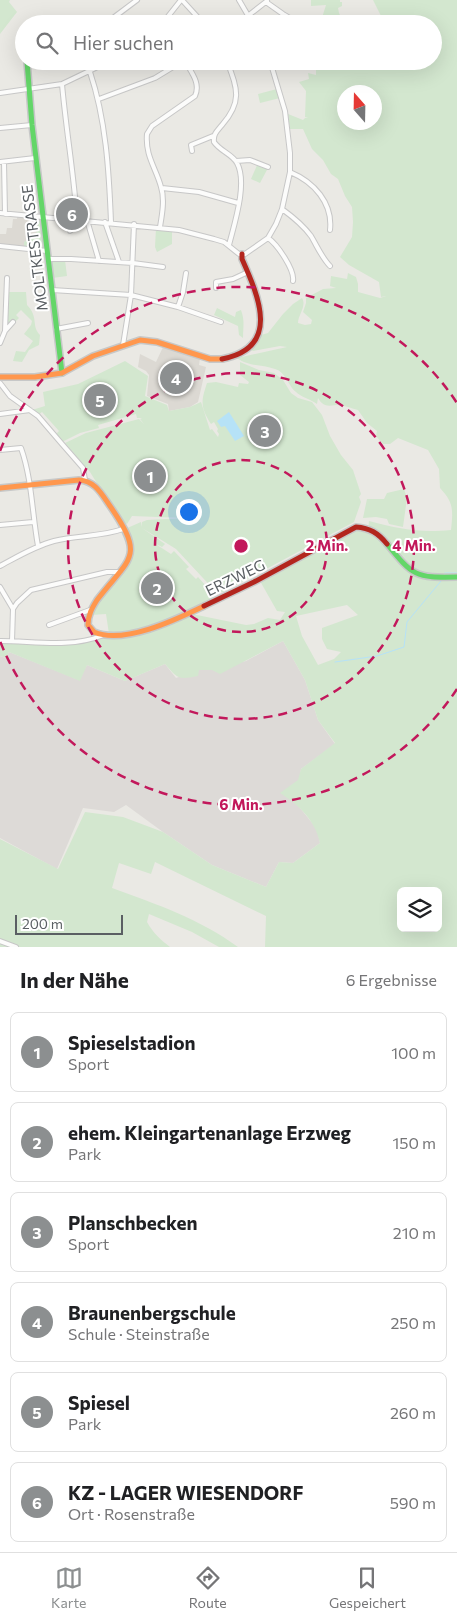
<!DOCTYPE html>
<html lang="de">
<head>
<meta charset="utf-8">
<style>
  :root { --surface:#fff; --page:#f2f2f2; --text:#202124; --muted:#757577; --line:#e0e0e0; --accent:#8c8f90 }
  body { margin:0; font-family:Commissioner,sans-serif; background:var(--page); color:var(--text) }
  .controls { position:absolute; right:15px; bottom:15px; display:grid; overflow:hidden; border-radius:8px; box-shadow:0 5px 20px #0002 }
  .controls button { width:45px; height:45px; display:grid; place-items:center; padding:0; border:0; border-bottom:1px solid var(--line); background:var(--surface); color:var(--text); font:25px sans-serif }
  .compass { position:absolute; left:337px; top:85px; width:45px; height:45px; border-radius:50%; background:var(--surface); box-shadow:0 5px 20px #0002; rotate:340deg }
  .scale { position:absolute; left:15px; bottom:12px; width:108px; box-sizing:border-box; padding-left:5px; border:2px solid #5a5f63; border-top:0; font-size:14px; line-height:18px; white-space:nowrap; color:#5a5f63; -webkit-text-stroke:4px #fff; paint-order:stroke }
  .you { position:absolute; left:188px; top:511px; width:18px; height:18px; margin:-12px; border:4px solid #fff; border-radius:50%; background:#1a73e8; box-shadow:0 0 0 8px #1a73e833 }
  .badge { display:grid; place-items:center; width:32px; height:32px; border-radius:50%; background:var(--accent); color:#fff; font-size:16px; font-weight:700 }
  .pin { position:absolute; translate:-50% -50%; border:2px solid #fff; box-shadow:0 1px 5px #0006 }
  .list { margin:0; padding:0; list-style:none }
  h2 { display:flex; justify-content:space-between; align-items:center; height:65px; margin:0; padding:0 20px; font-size:21px }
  h2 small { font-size:16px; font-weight:400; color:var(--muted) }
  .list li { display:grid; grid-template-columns:32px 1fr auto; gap:15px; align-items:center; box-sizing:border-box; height:80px; margin:0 10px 10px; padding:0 10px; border:1px solid var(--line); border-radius:8px }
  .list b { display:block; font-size:19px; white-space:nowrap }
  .list p { margin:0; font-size:16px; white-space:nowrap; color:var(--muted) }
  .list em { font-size:16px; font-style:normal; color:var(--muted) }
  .icon { flex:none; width:28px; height:28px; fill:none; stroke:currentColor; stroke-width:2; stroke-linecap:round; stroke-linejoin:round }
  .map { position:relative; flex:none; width:457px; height:947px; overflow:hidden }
  .search { position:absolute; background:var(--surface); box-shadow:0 5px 20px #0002; left:15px; right:15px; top:15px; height:55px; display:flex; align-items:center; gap:12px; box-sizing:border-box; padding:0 18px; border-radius:28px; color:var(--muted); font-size:19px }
  .sheet { height:605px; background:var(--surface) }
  nav { display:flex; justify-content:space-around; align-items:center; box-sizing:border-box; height:70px; border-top:1px solid var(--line); background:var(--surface); font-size:14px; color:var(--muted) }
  nav a { display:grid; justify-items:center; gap:2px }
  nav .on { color:var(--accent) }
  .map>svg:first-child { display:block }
</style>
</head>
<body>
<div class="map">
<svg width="457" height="947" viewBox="0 0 457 947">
  <rect width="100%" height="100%" fill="#eae9e4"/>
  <path fill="#dddad7" d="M283,641L305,680L318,720L335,744L301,769L296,803L317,829L320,843L293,863L279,862L266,887L212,865L163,832L126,805L114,812L83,808L57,869L0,838V656L6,658L9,652L79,680L87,665L125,681L165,664L176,678L198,670H212L246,661Z"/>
  <path fill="#dcd9d3" d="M17,216L41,217L45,249L0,245V234H6L7,228H12L13,219H17Z
    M164,345L200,358L199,365L206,367L198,402L190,407L169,411L168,404L147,396L149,375L146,371L138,367L140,354L156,362Z"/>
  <path fill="#d3e7cf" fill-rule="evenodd" d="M0,0H10L9,2L17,12L0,34Z
    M311,0H340V2H342V6L338,8L339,13L344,24H320L326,5L311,6Z
    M373,0H457V947H265L266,916L155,862L151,874L119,863L112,888C156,904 200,919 238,947H219L192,932L149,914L147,922C153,933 161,940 170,947H0V839L58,869L85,812L123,817L163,832L212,865L266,887L279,862L293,863L320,843C315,820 299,805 280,793L298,780L301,769L335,743L318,720L305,680L283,641L220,674L212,670H199L198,676C178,680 178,679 165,664L125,681L87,665L80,681L9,652L6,658L0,656V642H84L148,631L192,614L246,625L254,624L268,618L280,620L285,612L277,611L260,581L352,531L361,529L368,532L369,521C400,529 419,533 451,530C453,510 454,503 440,488L439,469L428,450L398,438L390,444H383L376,436L377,431L367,423L358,410C351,408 343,405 336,405C328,406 323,407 318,398L317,404C310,399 301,397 296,392C288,386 286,372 275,369C262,364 249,367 237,358L287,347L280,346L253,351L251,350L261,335L268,333L283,314L293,304L302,298C307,306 298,315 298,323L305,325L311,324L312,320L303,312L306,303V298L323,289L336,288L330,286L331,276L347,279L348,273L356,277L358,284V292L380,298L386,296L381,297L379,282L349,265L340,257L352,237L353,222L352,207L345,196L338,179L331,174L323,160L312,149L303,129H290L288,114L303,120L305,118H308L305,117L306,91L299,82L309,79L308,73L316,75V61H433V24H377L383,20ZM344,92H374V122H344ZM347,605L358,615L322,628V639L327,649L341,652L334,659L318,665L302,636L296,616ZM401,891H438V928H401Z
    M277,89L280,98L260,103L258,94Z
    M258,163L268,168L260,183L251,179Z
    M38,221H41L45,249L24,247V242L37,232Z
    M156,228L172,230V244L157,252L155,247Z
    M49,260H65L67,276L52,278Z
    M9,292H26L27,305C39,317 31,326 40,335L39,345L29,350L22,362L13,361L16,351L25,352L33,341L24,334L31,325L32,321L21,310L16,315L19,318L15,322L12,320L7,327Z
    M217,308L235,317L236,312L241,310C245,321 243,327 243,338L239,335L238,326L214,315Z
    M125,361L148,376L145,396L167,405L169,411L190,407L201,402L210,430L212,429L218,437L219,434L217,431L218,429L214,422L211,424C200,407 201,401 207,383L216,382L238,387L239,383L248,384L249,382L240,375V362L259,370L274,373L283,380L291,393L298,398L312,402L322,415L330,436L341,455L353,470L361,494L359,497L361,502L354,522L223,592H216L176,549L142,528L165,544L162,547L154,543L171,554L174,551L189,567L186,569L196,579L198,577L207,587L205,589L214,599L158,626L109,634L106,614L91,615L97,604L131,555L125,529L141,522V527L142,522L147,520L184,518L132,516L127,524L121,522L90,472L65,443L86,433L139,419L144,424L140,419L142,418H137L136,414L98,425L99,428L80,433L62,442L55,435L59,431L42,412L38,415L32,410L45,406L43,392L78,384Z
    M404,489L407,498L403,527L389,524L387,519L376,517L363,518L367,499H384L387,493Z"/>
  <path fill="#b6e2f7" d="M229,412L244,436L235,441L225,426L221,427L217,421Z"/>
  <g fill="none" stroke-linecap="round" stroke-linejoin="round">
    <path stroke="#b6e2f7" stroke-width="1" d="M445,573H457
      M335,662L377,656L404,647L407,622L441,581"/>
    <g stroke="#c7c7c7" stroke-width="6">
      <path id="street" d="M182,0L204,24
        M239,0L253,24
        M266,2L283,14L300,24
        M249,15L267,1
        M109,21L137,0
        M162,24L181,0
        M227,61C237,88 243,101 222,125C217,131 213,134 214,142C220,151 232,154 237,163C248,183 234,225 229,245
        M90,72C106,120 109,171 111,222
        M62,84C66,130 74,174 77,220
        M0,93L62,84L110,61
        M99,99L155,78L183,61
        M0,128L32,125
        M192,151L191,145L213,136
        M236,161L250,160L268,167
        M0,162L35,158
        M4,162L5,214
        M290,172C314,182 333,203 330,230
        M162,188L199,192L238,203
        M282,209C293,217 303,225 311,236C317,246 322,258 330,266
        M0,213L179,230L214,239L224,242L239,254H245L268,238L276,224L282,209L290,172V153L285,111L270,61
        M68,219L70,231
        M87,220L99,261
        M105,222L119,262
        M160,227C162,215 165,199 161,187C156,168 145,156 147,134L152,126L195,96C201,83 191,72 185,61
        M268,238C277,244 295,270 293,281
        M0,246L47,251
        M48,259H71L133,263L163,267
        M216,288V282L233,279L248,272
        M52,290L131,295L178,307L221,322
        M178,307L183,292L186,273
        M56,329L88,323
        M5,331L7,278
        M0,343L5,331L13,322
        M123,345L131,295L134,224
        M0,383L10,396L38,416L62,444L83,468L85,480
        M0,414L30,410
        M0,450L21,448C32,479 32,513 38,546
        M0,525L33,522
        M0,566C17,557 35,546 54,541C77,535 101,537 123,529
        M0,587L13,609L12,641
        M13,609L17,603L31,590L107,572H120
        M49,625L90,610
        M0,641C33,641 70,648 101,636
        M0,941L16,947"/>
    </g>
    <g stroke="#c7c8c8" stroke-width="8">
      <path id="fast" d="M27,61L32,125L62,373
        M387,544C413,576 415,578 457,577"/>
    </g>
    <g stroke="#c7c8c8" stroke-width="8">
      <path id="slow" d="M0,377H35L62,373L93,356L140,340L157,342L210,359H222
        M0,488L79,480C95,481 101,493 110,506C146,558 130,557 97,600C92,608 88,615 88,625L94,632C124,645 177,619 204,606"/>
    </g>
    <g stroke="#c7c8c8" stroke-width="8">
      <path id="jam" d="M222,359C281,348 259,297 242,259V254
        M204,606L254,582L356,527C370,528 378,533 387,544"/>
    </g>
    <use href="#street" stroke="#fcfcfb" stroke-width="4"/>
    <use href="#fast" stroke="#63d668" stroke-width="5"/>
    <use href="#slow" stroke="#ff974d" stroke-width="5"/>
    <use href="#jam" stroke="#b3261e" stroke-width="5"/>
  </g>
  <g fill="none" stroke="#c2185b" stroke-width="2.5" stroke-dasharray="9 6">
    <circle cx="241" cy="546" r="86"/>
    <circle cx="241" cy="546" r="173"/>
    <path d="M457 689A259 259 0 0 1 0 641M0 451A259 259 0 0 1 457 403"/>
  </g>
  <g text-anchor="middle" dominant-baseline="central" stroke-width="4" stroke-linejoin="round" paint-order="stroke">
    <g font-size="15" fill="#5a5f63" stroke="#fff">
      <text transform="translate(34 248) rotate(-97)">MOLTKESTRASSE</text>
      <text transform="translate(235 577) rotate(-26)">ERZWEG</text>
    </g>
  </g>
  <circle cx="241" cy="546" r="8" fill="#c2185b" stroke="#fff" stroke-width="2.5"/>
  <g font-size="15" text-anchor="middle" font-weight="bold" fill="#c2185b" stroke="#fff" stroke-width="4" stroke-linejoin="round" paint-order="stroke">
    <text x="327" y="551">2 Min.</text>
    <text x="414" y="551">4 Min.</text>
    <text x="241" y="810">6 Min.</text>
  </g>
</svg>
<div class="controls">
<button><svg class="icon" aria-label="layers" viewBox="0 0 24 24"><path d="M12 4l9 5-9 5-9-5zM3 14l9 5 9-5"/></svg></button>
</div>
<svg class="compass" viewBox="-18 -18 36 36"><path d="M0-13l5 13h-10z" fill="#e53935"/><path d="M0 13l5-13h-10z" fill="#757577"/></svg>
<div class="scale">200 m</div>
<div class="you"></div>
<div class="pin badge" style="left:150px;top:476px">1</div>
<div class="pin badge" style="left:157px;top:588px">2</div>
<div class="pin badge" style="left:265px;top:431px">3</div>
<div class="pin badge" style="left:176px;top:378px">4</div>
<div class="pin badge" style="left:100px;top:400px">5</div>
<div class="pin badge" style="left:72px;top:214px">6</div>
<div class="search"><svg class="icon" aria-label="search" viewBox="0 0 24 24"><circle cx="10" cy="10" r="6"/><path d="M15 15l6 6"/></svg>Hier suchen</div>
</div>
<section class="sheet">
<h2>In der Nähe<small>6 Ergebnisse</small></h2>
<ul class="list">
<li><span class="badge">1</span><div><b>Spieselstadion</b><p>Sport</p></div><em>100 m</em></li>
<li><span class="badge">2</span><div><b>ehem. Kleingartenanlage Erzweg</b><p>Park</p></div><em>150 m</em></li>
<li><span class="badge">3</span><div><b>Planschbecken</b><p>Sport</p></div><em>210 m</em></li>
<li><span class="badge">4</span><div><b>Braunenbergschule</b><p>Schule · Steinstraße</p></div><em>250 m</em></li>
<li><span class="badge">5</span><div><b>Spiesel</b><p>Park</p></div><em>260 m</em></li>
<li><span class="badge">6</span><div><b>KZ - LAGER WIESENDORF</b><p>Ort · Rosenstraße</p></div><em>590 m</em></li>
</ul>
</section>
<nav>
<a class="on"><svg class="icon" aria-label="map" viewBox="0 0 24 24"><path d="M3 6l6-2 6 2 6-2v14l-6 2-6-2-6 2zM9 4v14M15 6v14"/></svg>Karte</a>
<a><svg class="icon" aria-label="directions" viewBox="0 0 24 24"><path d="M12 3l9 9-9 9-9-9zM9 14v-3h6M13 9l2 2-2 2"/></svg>Route</a>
<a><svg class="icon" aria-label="saved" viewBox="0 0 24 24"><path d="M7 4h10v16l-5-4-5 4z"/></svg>Gespeichert</a>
</nav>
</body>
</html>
